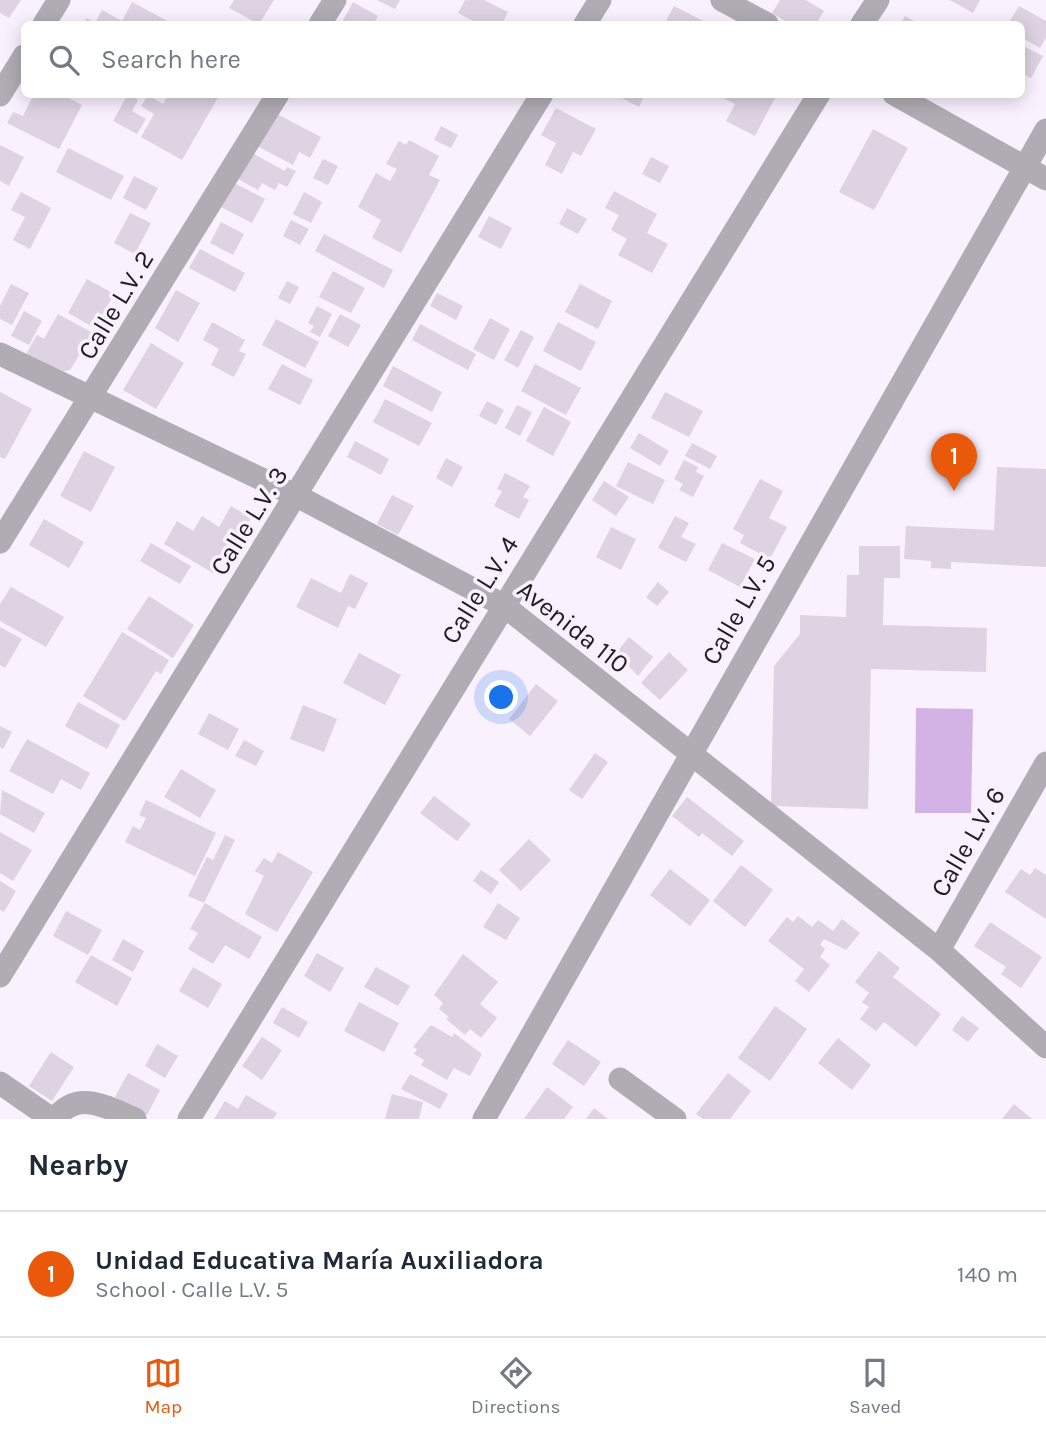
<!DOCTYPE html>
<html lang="en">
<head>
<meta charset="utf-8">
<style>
  :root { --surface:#fff; --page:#f2f2f3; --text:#1f2937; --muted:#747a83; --line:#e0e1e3; --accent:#ea580c }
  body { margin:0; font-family:Karla,sans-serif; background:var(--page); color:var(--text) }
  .you { position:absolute; left:502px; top:698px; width:24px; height:24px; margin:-18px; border:5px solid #fff; border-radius:50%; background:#1a73e8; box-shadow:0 0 0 10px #1a73e833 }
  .badge { display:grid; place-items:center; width:46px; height:46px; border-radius:50%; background:var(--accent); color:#fff; font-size:23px; font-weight:700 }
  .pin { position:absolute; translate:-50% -58px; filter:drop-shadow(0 2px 4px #0008) }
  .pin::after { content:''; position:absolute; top:37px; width:24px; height:21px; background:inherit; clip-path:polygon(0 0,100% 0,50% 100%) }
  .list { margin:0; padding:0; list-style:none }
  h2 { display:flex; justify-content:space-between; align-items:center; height:91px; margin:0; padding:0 28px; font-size:30px }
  h2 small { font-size:23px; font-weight:400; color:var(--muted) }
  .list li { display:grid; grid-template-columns:46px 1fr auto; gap:21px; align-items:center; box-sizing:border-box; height:126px; padding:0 28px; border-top:2px solid var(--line) }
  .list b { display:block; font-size:26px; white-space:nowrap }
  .list p { margin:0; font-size:23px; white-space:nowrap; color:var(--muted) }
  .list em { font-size:23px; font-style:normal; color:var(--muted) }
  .icon { flex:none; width:38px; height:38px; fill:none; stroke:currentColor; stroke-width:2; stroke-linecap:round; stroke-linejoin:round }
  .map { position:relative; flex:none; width:1046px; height:1119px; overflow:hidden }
  .search { position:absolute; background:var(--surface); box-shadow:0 4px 18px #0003; left:21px; right:21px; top:21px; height:77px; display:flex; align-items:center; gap:18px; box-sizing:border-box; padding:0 24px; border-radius:10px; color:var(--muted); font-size:26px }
  .sheet { height:217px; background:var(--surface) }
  nav { display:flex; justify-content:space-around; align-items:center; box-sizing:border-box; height:98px; border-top:2px solid var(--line); background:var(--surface); font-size:19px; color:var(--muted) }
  nav a { display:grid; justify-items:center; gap:4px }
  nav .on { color:var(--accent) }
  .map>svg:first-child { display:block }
</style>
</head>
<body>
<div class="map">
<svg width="1046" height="1119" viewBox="0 0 1046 1119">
  <rect width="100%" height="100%" fill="#f9f1fe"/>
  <path fill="#d3b2e6" d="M916,708L973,709L971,813H915Z"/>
  <path fill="#ddd3e3" d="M0,0H21L9,18L0,13Z
    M234,0H274L259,24L229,8Z
    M377,0H400L395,9Z
    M465,0H484L508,12L502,24H479L458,13Z
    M780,0H806L824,11L816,24H790L772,13Z
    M950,0H980L973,13Z
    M132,2L173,24H83L87,18L95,23L102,10L122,21Z
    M353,2L378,16L373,24H341Z
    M674,6L705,22L704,24H673L666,21Z
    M1019,6L1046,21V38L1040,48L1021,37V24H1008Z
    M905,16L920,24H900Z
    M1021,45L1043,56L1031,78L1021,73Z
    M34,94H61L82,105L59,149L7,123L13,112L23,116Z
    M128,94L138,100L132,111L146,119L137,134L113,121Z
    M169,94H220L182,160L141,137L154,114L141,106L148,95L163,104Z
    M624,94H645L639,107L622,98Z
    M716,94H777L755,136L726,121L735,104Z
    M556,108L596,129L581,156L573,152L562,174L545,165L556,143L541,135Z
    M273,112L321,137L310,158L299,152L293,165L255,145Z
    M441,126L458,135L451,148L434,140Z
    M873,129L908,148L874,210L839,192Z
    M409,140L439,156L429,175L440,180L401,253L372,238L381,220L358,207L376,173L390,181L397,169L386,164L399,141L406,145Z
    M0,145L24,157L9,186L0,181Z
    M68,148L124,176L111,200L56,172Z
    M252,153L285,171L287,167L296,171L287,187L279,183L275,190L262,183L258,190L238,179Z
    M651,157L669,166L660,183L642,174Z
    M323,159L338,166L328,185L313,178Z
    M134,176L158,188L146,210L123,198Z
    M232,182L265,199L252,223L219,206Z
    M614,191L657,214L647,233L668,244L652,273L618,255L627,239L611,230L619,215L605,208Z
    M21,192L51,208L30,249L13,240L25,217L11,210Z
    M304,192L322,202L311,223L293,214Z
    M567,208L587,219L578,234L559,224Z
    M130,213L151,223L135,254L114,243Z
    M489,216L512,228L501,249L478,237Z
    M291,220L309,229L300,245L283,236Z
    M221,222L244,234L233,255L210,243Z
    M324,234L393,270L384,288L315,251Z
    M200,249L245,273L235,292L189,268Z
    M333,271L365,288L351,313L319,297Z
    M87,279L114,294L95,328L68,313Z
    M287,281L299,287L290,304L278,298Z
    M11,284L29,293L12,325L0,319V306Z
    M580,284L612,301L598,329L565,312Z
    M176,290L200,303L178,342L155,328Z
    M437,293L463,306L456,320L430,306Z
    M317,306L332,314L320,337L310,332L314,326L308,323Z
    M24,311L42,321L29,345L11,336Z
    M58,314L93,333L70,370L60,372L26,354L37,335L44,339Z
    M340,314L361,325L348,347L328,336Z
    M490,318L510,329L494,360L473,349Z
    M276,319L319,342L305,368L262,345Z
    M212,322L245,340L239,351L246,354L234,377L211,365L219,349L203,340Z
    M558,322L596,342L581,371L543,351Z
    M420,324L476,354L468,370L412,340Z
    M521,330L534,337L518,368L504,360Z
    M151,343L184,363L156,409L123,390Z
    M282,364L313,380L300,405L268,389Z
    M535,364L581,388L566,415L521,391Z
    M393,366L442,392L432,412L383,386Z
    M0,392L32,409L5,459L0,457Z
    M665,392L703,411L689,437L651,418Z
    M385,399L432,423L419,446L373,422Z
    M487,401L504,410L496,425L479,416Z
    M517,405L532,412L520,436L505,428Z
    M544,407L571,422L553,456L526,441Z
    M639,433L669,451L660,466L630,448Z
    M355,441L389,459L381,475L347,457Z
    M692,443L717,456L710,469L685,456Z
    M84,451L115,467L91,512L60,496Z
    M446,458L463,467L452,487L436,478Z
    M684,460L698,467L696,472L704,476L693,497L679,490L683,484L674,479Z
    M628,462L665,480L653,504L616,486Z
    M997,467L1046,469V567L951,562V569L931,568V561L904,559L906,526L994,530Z
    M505,473L530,486L523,497L529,500L519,519L494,506L502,491L497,489Z
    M760,479L783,491L769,518L787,527L770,559L740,543L744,535L733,529Z
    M604,481L629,497L616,516L592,500Z
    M392,495L414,506L398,535L377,524Z
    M231,506L251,518L226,561L222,559L213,573L164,544L177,521L193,531L202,516L219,527Z
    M675,516L689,523L681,537L696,544L686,562L658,548Z
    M44,519L84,542L69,568L29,545Z
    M611,527L636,539L621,570L596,557Z
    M151,543L191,566L180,584L140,561Z
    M722,543L755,559L740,587L708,570Z
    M859,546H900V578H884L883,625L987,628L986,672L871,669L868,809L771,806L774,666L800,634V615L846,617L847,575H859Z
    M350,574L368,583L355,609L348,606L338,628L296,607L311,578L341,593Z
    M658,582L669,592L657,606L646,597Z
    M11,587L64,617L46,647L0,621V604Z
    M149,596L194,625L173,658L127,629Z
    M0,627L22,639L5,668L0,665Z
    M122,632L169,660L161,674L156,671L125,721L83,696Z
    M629,637L653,657L638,676L616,653Z
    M669,652L688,670L660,700L641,683Z
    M359,653L401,675L385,705L343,683Z
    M536,684L558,701L530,736L509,719Z
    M78,702L120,725L107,749L65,726Z
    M303,705L337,719L324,752L290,739Z
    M209,713L239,729L228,750L198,734Z
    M0,726L12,732L3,749L0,747Z
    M27,739L90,773L81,790L61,779L53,794L9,771Z
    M244,740L264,751L256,766L235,756Z
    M595,753L608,762L582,799L569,790Z
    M181,769L216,790L200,818L164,797Z
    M2,790L45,813L34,833L0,814Z
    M434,796L471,824L457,841L420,813Z
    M687,797L744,841L732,856L702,833L699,837L672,816Z
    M146,800L216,833L195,876L125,842L133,826L140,830L146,818L139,815Z
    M0,832L32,850L13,881L0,873Z
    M225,835L235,840L204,903L188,896L207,857L213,860Z
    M529,839L551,860L521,891L499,870Z
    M278,852L313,872L277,932L245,914L264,876L255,871L264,858L272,863Z
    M741,865L773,890L745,927L713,901Z
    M1035,868L1046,875V919L1005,892L1021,869L1030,875Z
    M670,869L710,900L690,926L650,895Z
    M481,870L499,882L491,894L473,881Z
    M0,881L16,891L4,912L0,910Z
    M205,903L262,937L249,959L225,945L213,964L188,949L198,933L190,929Z
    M498,903L520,918L506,940L483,927Z
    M66,911L102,930L88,955L53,936Z
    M798,916L812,927L818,920L833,931L842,919L860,933L846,950L824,939L820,945L825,949L820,957L830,965L809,992L795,981L804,969L768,941L787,917L793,922Z
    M990,922L1042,957L1021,988L1001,974L1006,967L974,946Z
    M123,939L144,951L133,972L112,960Z
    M879,951L900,968L893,977L941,1014L916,1047L884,1022L876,1031L860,1019L869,1007L862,1002L869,993L855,982Z
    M317,953L344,968L330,992L304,976Z
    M463,954L498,982L480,1004L497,1018L481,1038L470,1029L465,1035L446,1019L449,1017L439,1009L443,1003L434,995Z
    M91,955L132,978L117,1006L75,982Z
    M193,967L222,984L208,1008L179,991Z
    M376,967L410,986L398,1006L364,987Z
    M359,1002L399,1023L384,1052L344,1031Z
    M775,1006L807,1029L770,1081L738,1058Z
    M282,1007L308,1022L299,1038L273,1023Z
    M962,1016L979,1028L968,1042L952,1030Z
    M431,1025L452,1037L454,1033L482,1054L470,1076L454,1068L447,1080L421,1065L424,1060L414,1054L417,1049L413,1047Z
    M262,1037L282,1050L262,1080L242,1066Z
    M838,1038L871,1065L852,1090L818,1063Z
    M568,1040L601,1062L584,1086L552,1064Z
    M157,1044L178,1056L165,1078L145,1066Z
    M51,1052L74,1067L52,1101L29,1086Z
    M128,1073L160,1090L147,1115L115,1097Z
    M728,1073L751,1091L730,1119H703L696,1114Z
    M410,1074L448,1094L440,1109L401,1089Z
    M547,1087L573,1107L564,1119H524Z
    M392,1094L423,1102L419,1119H385Z
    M246,1095L277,1113L273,1119H214L225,1101L238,1109Z
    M1014,1104L1032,1119H1002Z
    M594,1108L608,1119H586Z"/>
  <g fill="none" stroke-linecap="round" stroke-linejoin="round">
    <path stroke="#b1acb3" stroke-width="23" d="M722,0L767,24
      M44,24L59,0
      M320,24L335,0
      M585,24L600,0
      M862,24L878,0
      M894,94L1046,179
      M0,95L24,56
      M0,354L297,496L503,605L939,950L1046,1047
      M0,542L278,94
      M939,950L1046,763
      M0,976L542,94
      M620,1079L675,1119
      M0,1083L52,1119
      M55,1119C77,1089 107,1107 135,1119
      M189,1119L819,94
      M484,1119L1046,130"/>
  </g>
  <g text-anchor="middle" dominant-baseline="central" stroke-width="7" stroke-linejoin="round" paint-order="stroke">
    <g font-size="26" fill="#211d23" stroke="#f9f1fe">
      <text transform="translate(116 305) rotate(-59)">Calle L.V. 2</text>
      <text transform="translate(249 521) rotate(-58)">Calle L.V. 3</text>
      <text transform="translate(480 590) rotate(-58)">Calle L.V. 4</text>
      <text transform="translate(739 610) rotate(-60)">Calle L.V. 5</text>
      <text transform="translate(573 627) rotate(38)">Avenida 110</text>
      <text transform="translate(968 842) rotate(-60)">Calle L.V. 6</text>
    </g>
  </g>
</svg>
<div class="you"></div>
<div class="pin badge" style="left:954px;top:491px">1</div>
<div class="search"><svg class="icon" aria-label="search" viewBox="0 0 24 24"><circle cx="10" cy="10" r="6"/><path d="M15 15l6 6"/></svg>Search here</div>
</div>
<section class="sheet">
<h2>Nearby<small></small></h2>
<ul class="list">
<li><span class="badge">1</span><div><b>Unidad Educativa María Auxiliadora</b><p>School · Calle L.V. 5</p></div><em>140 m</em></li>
</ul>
</section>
<nav>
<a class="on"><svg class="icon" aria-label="map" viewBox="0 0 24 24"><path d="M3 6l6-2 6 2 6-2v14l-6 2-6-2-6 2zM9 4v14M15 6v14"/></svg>Map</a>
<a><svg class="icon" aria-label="directions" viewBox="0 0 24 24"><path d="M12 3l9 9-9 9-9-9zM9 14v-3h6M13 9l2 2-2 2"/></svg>Directions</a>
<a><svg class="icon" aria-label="saved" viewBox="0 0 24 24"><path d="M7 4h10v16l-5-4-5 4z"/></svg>Saved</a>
</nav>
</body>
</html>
